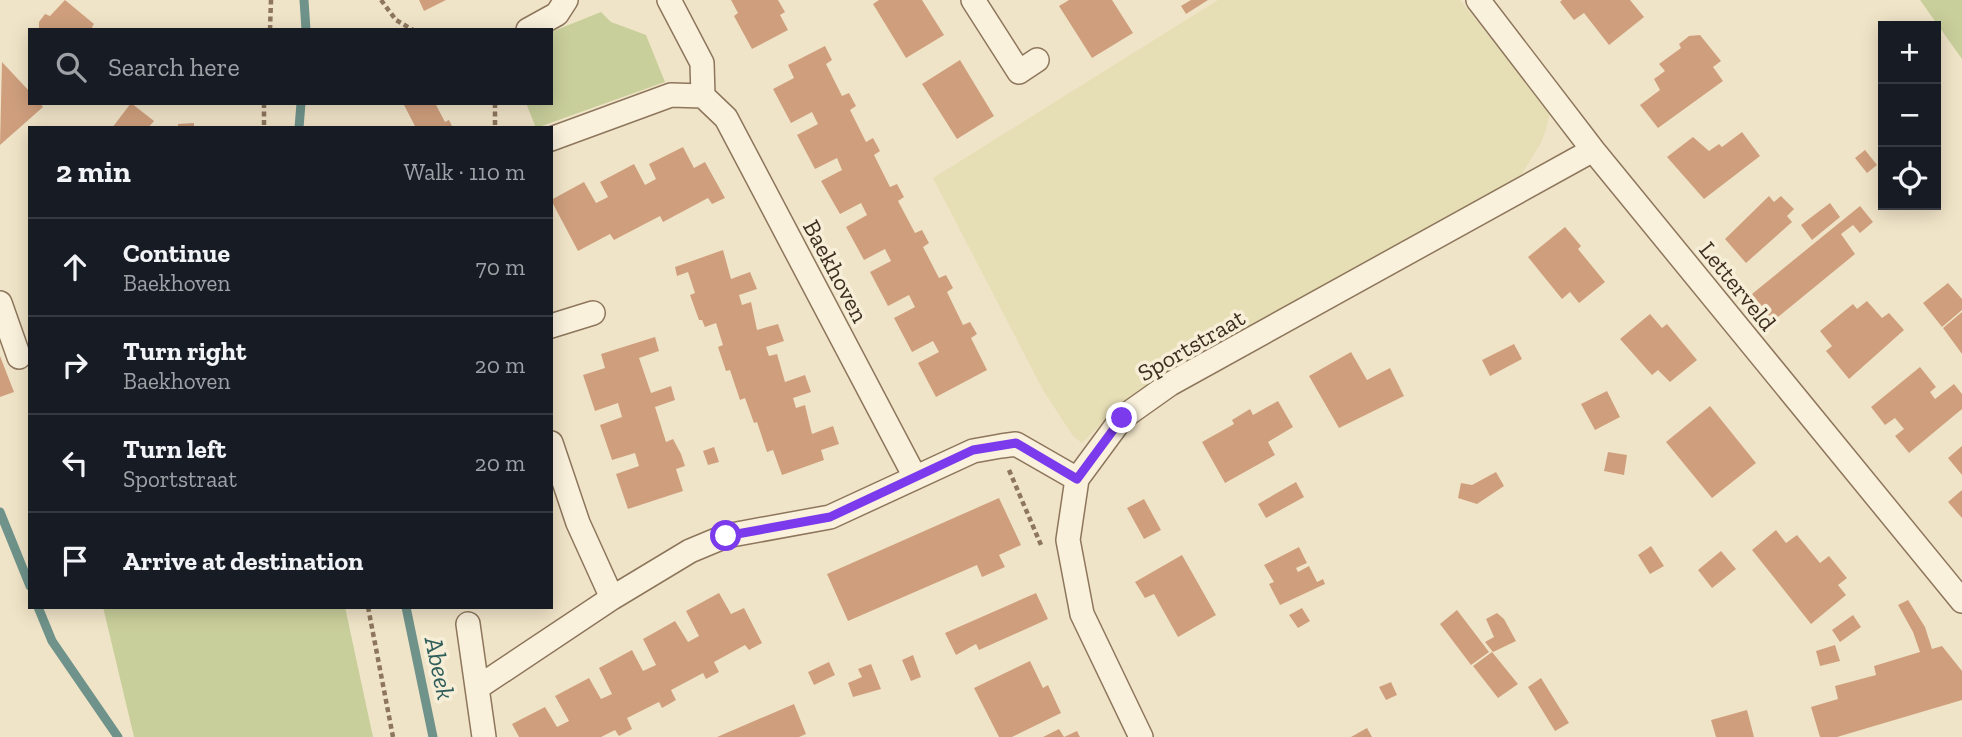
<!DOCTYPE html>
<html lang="en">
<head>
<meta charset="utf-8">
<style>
  :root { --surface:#171b24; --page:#242831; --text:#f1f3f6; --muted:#9ea1a6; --line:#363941 }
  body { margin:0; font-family:"Zilla Slab",serif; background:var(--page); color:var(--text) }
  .controls { position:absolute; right:21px; top:21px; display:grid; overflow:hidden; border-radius:0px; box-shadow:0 4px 18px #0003 }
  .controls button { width:63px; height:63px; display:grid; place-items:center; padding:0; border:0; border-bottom:2px solid var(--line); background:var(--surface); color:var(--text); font:35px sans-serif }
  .stop { position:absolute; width:21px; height:21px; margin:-16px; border:5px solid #7c3aed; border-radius:50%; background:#fff }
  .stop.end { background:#7c3aed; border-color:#fff; box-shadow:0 2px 7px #0008 }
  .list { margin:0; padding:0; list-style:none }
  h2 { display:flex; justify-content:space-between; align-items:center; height:91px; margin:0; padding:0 28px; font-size:30px }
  h2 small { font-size:23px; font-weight:400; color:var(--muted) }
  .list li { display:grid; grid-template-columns:46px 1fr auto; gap:21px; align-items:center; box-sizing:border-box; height:98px; padding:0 28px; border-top:2px solid var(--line) }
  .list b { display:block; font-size:26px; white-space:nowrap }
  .list p { margin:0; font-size:23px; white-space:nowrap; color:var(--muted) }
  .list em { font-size:23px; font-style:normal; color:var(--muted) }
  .icon { flex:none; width:38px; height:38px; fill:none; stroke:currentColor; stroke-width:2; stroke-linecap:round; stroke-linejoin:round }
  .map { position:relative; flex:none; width:1962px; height:737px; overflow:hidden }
  .search { position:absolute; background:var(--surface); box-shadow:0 4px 18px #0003; left:28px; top:28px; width:525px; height:77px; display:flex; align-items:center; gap:18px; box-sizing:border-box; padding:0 24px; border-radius:0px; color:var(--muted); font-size:26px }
  .panel { position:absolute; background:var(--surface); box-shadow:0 4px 18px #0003; left:28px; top:126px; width:525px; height:483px; border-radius:0px }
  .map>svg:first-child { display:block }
</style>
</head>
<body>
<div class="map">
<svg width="1962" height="737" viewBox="0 0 1962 737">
  <rect width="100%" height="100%" fill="#f0e4c8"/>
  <path fill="#e6deb5" d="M1218,0H1460L1550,113L1546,129L1541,143L1520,177L1155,381L1121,404L1082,443L1073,436L1043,390L933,178Z"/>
  <path fill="#c9cf9b" d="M1920,0H1962V59Z
    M601,12L611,22L646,35L665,82L536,128L526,103H551V32Z
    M103,607H345L373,737H134Z"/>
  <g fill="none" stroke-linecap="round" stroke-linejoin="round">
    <path stroke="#6f938a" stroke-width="9" d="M304,0L306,30
      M299,128L301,103
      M0,512L30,586
      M38,607L52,641L118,737
      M406,607L433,737"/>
  </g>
  <path fill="#cf9f7d" d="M65,0L94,24L92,27L95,30H39V22L45,14L50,16Z
    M419,0H446L424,11Z
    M731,0H778L785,12L780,15L788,30L752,49L734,16L738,13Z
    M879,0H922L944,35L906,58L873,4Z
    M1069,0H1112L1133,33L1092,58L1059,6Z
    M1191,0H1208L1186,14L1181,6Z
    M1562,0H1630L1644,17L1609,45L1584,13L1574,20L1560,2Z
    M1700,35L1721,61L1713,67L1723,81L1658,128L1640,105L1660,90L1654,79L1665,71L1659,64L1681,48L1679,44L1689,36Z
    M825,46L832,60L826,64L842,96L849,93L856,106L850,110L866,142L873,138L880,151L874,155L890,187L897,184L904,197L898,201L915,233L922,230L929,243L923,247L939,278L946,275L953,288L947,292L963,325L970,322L977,334L971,338L987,370L936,397L918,363L939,352L933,341L912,352L894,318L915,307L909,295L888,306L870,272L891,261L885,249L864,260L846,227L867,215L861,203L840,214L821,181L842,170L837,158L815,169L797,135L818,124L812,112L791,123L773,89L794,78L788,65Z
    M960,60L994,116L957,139L922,84Z
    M2,62L30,92V103H40L43,107L0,145Z
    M131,103L154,121L148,128H112Z
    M403,103H435L445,122L449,120L453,128H416Z
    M194,123V128H178V124Z
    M1742,132L1760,156L1704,199L1667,157L1693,137L1709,151L1719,144L1722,147Z
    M683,147L694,168L705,162L725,198L712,204L708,198L663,222L660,216L614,240L610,234L578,251L551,200L584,182L596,203L608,197L600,182L634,164L645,185L656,179L649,164Z
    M1865,150L1877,165L1867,173L1855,158Z
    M1769,196L1774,202L1781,196L1794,209L1787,216L1792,222L1746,263L1725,239Z
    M1830,203L1840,217L1812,240L1801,225Z
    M1860,206L1873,222L1860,233L1853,225L1841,234L1855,254L1773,321L1752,294Z
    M1565,227L1581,246L1578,249L1605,282L1579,303L1570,292L1562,299L1528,257Z
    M723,250L731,279L750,272L757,289L739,295L742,305L751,302L757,330L778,324L784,341L766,347L769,356L777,354L785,382L805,375L811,392L793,398L796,408L805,405L812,434L833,426L839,444L821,450L824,460L782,475L773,450L767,452L757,422L754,423L745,398L740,400L730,370L726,371L718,347L723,345L716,323L705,327L702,320H699L690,295L695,293L688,272L677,276L675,267Z
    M1948,283L1962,299V310L1942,327L1923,303Z
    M1867,301L1882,318L1889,313L1904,330L1849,379L1826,351L1832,346L1820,331L1853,304L1857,309Z
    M1962,312V354L1943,328Z
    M1650,314L1662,328L1667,324L1697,360L1670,382L1658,370L1652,375L1620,339Z
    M655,337L659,351L639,358L651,393L671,386L675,400L655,407L666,442L673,439L681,454L685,466L676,469L683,491L628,509L616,474L639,466L635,453L612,460L600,425L622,417L618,403L595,411L583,375L605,368L601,354Z
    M1514,344L1522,359L1490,376L1482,360Z
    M1351,352L1367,380L1390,368L1404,396L1339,428L1309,376Z
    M0,356L14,392L0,397Z
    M1920,367L1936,387L1930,392L1935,399L1954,384L1962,394V409L1909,453L1895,436L1904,429L1895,418L1885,425L1871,407Z
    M1607,391L1620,417L1595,430L1581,404Z
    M1278,401L1293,427L1268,442L1275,455L1225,483L1202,442L1234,424L1232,420L1250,409L1253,415Z
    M1710,406L1756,463L1712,498L1666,442Z
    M1962,446V475L1948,458Z
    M714,447L719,462L708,465L703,451Z
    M1608,452L1627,455L1624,475L1604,471Z
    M1496,472L1504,486L1477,504L1458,498L1461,483L1472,485Z
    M1296,482L1304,497L1266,518L1258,504Z
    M1962,490V518L1948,502Z
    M999,498L1021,545L999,555L1005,567L982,577L977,565L848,621L827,574Z
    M1144,499L1161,530L1144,539L1127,508Z
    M1776,530L1786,543L1797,535L1820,563L1829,556L1847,578L1838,585L1846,595L1811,624L1752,550Z
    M1651,546L1664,566L1650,574L1638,555Z
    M1299,547L1307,563L1296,568L1298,572L1309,566L1317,582L1323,579L1325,584L1280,605L1269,584L1274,582L1264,565Z
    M1721,551L1736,569L1712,588L1698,570Z
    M1182,555L1216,615L1178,637L1154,594L1145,598L1135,582Z
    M719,593L731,614L744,608L762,643L749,650L745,645L714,662L719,672L706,679L703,673L671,690L676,700L662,708L659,702L627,718L632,729L619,736L615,730L601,737H519L512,724L545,707L557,727L569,721L555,696L589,678L601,699L612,694L599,668L632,650L643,671L656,665L643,639L675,621L688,642L699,636L686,611Z
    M1036,593L1048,619L979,650L976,644L956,655L945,633Z
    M1908,600L1925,627L1932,649L1942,646L1962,671V700L1837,737H1820L1811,707L1838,699L1835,686L1876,675L1874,666L1920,652L1913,632L1898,605Z
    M1302,608L1310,621L1298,628L1289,615Z
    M1457,610L1489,652L1471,665L1440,624Z
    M1497,613L1504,619L1516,641L1493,652L1485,642L1494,637L1486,619Z
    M1853,615L1861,627L1840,642L1832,630Z
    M1835,645L1840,661L1820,666L1816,651Z
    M1492,652L1518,684L1498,698L1473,666Z
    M913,655L921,677L911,681L902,660Z
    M1030,661L1043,688L1048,685L1061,713L1012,737H999L974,688Z
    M829,662L835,675L814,685L808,672Z
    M871,664L881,689L853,697L848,683L862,677L858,669Z
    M1541,678L1569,723L1555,731L1528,687Z
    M1391,682L1397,695L1386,700L1379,687Z
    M794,704L806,734L799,737H717Z
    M1747,710L1754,737H1716L1711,720Z
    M1367,728L1372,737H1351Z
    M1059,729L1064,737L1077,731L1080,737H1043Z"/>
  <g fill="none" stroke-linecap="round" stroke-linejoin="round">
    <g stroke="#8d765c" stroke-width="26">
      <path id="minor" d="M669,0L702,63L703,96
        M973,0L1019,72L1037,60
        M1478,0L1593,150L1962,601
        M528,30L557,14L566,0
        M551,139L671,95L703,96L726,118L915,477
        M0,303L19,357
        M551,326L593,313
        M551,443L578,523L612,598
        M468,624L484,737
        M477,688L612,598L690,551L726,536L830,517L973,451L1001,446L1016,444L1077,479
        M1141,737L1082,614L1068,540L1077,479L1122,418L1170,384L1593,150"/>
    </g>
    <path stroke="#8d765c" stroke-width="4.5" stroke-dasharray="5 3.5" stroke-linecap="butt" d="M381,0L396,20L413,30
      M270,30L271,0
      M264,103V128
      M495,103V128
      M1009,470L1041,545
      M368,607L393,737"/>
    <use href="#minor" stroke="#faf1dc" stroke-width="23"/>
  </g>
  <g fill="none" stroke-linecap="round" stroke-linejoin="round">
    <path stroke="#7c3aed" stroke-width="9" d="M726,536L830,517L973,450L1016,443L1077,479L1122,418"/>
  </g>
  <g text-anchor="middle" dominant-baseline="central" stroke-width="7" stroke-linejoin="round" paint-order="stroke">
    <g font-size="24" fill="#3d2e20" stroke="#f7eed8">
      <text transform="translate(836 271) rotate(62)">Baekhoven</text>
      <text transform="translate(1738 286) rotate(51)">Letterveld</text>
      <text transform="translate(1191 345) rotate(-30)">Sportstraat</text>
    </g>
    <g font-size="26" font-style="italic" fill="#2f5d5a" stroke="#f7eed8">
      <text transform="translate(440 668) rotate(78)">Abeek</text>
    </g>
  </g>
</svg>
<div class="controls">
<button>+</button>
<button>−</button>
<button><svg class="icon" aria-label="locate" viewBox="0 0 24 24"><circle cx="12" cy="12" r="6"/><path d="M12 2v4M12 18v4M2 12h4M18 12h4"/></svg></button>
</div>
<div class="stop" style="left:726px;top:536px"></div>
<div class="stop end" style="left:1122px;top:418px"></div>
<div class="search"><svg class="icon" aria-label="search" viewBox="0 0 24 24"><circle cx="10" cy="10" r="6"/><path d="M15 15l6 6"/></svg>Search here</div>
<section class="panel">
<h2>2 min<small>Walk · 110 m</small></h2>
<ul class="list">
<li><svg class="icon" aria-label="ahead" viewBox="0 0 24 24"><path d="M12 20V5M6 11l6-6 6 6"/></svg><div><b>Continue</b><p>Baekhoven</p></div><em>70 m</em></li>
<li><svg class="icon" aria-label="right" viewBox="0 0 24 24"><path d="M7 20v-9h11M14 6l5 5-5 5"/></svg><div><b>Turn right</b><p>Baekhoven</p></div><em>20 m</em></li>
<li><svg class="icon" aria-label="left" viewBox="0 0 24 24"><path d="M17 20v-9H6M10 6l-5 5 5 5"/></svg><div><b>Turn left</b><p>Sportstraat</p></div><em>20 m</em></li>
<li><svg class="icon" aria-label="arrive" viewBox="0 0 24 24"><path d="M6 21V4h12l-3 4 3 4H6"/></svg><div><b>Arrive at destination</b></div></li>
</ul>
</section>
</div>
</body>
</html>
